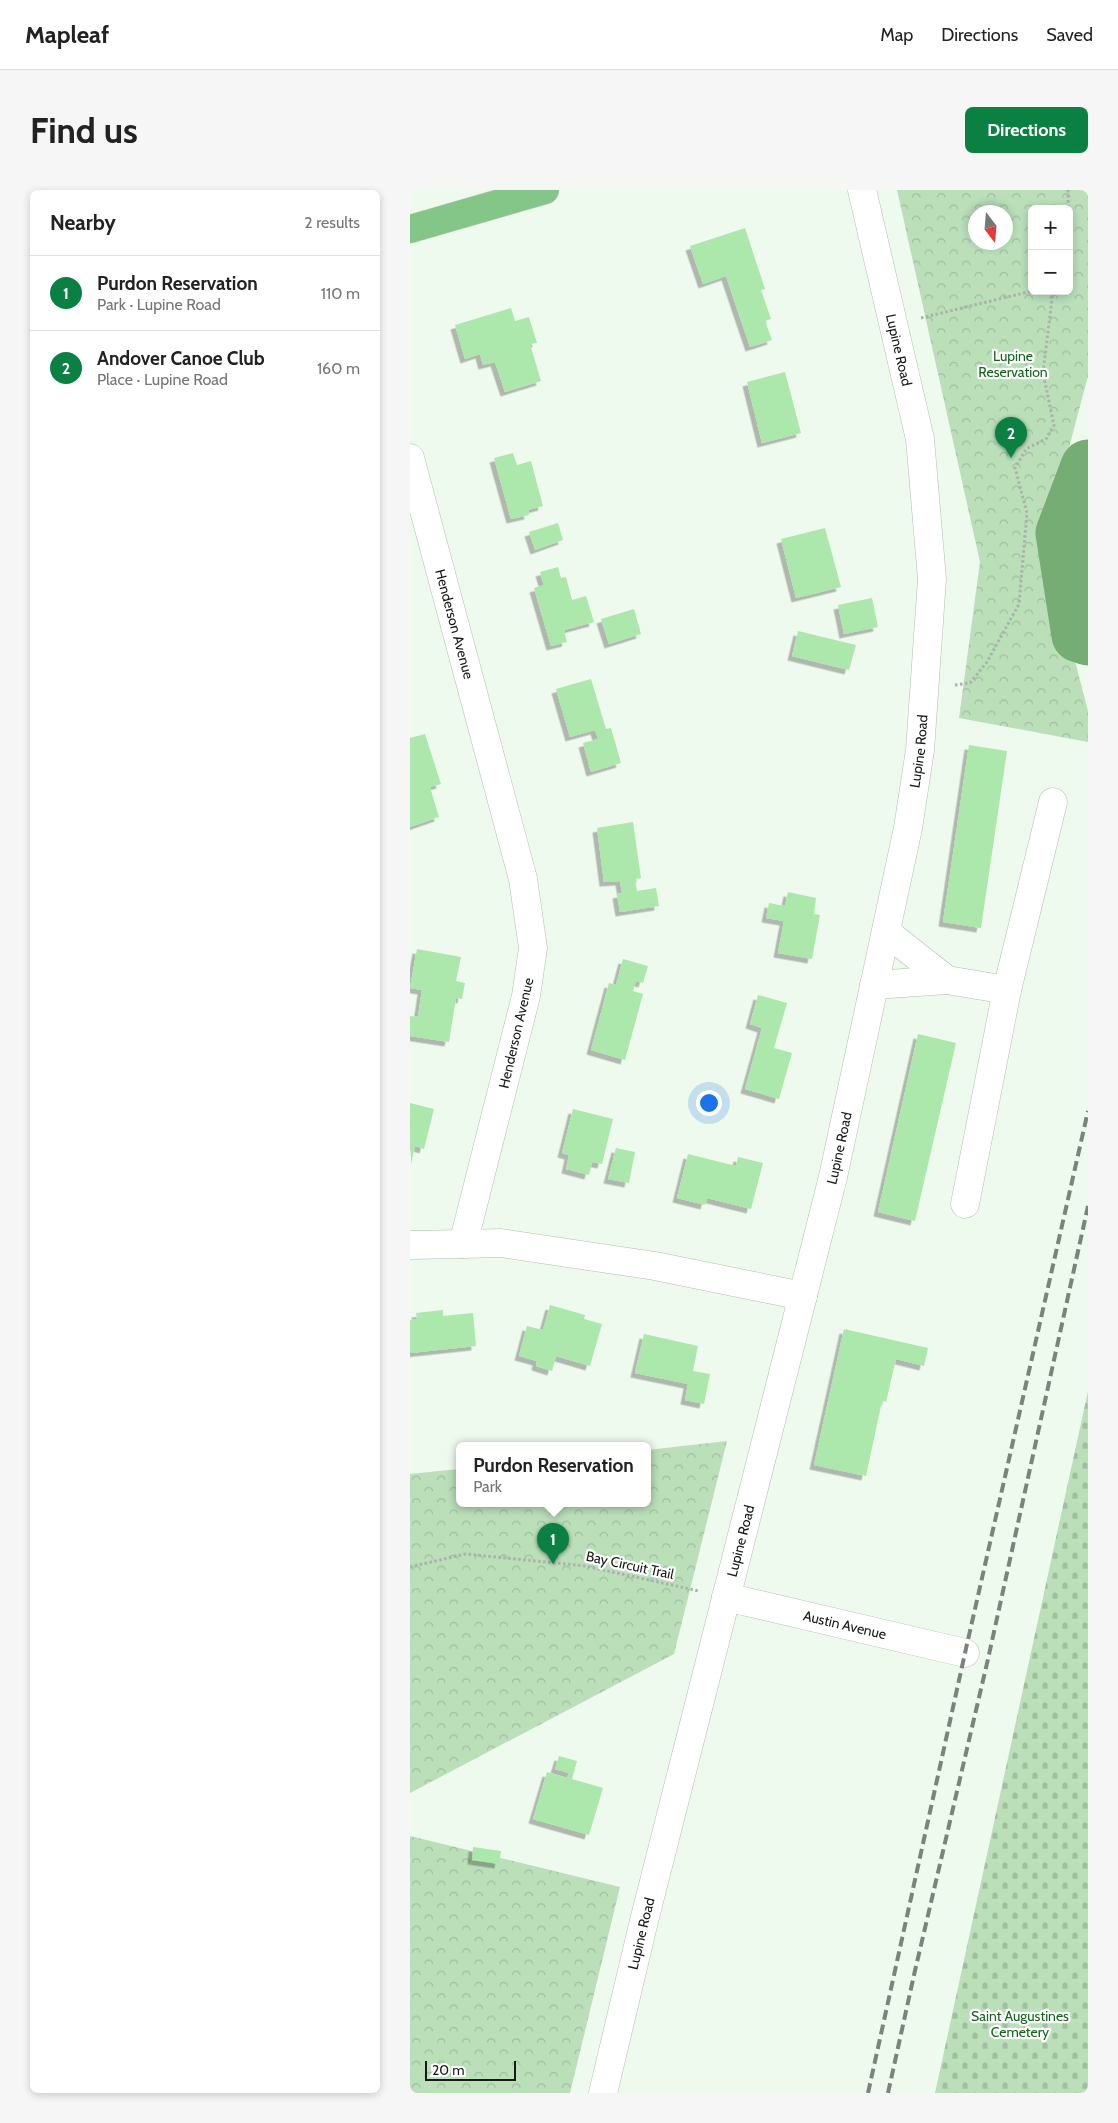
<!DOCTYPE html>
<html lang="en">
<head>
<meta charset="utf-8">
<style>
  :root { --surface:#fff; --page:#f6f6f6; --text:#222; --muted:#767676; --line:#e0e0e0; --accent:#0b8043 }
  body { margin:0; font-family:Cabin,sans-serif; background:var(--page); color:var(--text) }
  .controls { position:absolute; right:15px; top:15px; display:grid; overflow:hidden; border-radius:8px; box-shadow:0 2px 8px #0003 }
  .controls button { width:45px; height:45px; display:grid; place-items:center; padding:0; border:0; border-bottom:1px solid var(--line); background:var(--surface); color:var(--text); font:25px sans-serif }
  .compass { position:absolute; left:558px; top:15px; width:45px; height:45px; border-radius:50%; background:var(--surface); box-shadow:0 2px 8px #0003; rotate:164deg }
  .scale { position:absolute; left:15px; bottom:12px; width:91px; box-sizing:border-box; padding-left:5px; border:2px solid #171a17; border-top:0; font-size:14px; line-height:18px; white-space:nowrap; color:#171a17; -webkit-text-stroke:4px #fff; paint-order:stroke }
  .you { position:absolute; left:298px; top:912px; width:18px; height:18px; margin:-12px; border:4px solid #fff; border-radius:50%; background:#1a73e8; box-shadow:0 0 0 8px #1a73e833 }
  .badge { display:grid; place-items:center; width:32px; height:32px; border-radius:50%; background:var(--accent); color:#fff; font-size:16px; font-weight:700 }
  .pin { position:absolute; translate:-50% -41px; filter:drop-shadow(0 1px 2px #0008) }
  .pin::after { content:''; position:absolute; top:26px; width:18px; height:15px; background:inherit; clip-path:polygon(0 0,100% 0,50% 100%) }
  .popup { position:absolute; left:46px; top:1252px; width:195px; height:65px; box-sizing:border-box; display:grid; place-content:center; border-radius:8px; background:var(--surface); filter:drop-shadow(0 1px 4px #0005); font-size:16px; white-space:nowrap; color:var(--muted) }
  .popup b { font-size:19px; color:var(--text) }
  .popup::after { content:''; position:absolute; left:50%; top:100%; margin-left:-10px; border:10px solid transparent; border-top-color:var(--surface) }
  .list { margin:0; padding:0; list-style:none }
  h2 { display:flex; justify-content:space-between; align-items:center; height:65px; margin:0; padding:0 20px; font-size:21px }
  h2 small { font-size:16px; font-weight:400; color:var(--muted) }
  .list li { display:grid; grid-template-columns:32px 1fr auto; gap:15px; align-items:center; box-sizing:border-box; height:75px; padding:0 20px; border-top:1px solid var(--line) }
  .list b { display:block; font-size:19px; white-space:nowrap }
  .list p { margin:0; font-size:16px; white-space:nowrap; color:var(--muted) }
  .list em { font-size:16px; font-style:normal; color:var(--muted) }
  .map { position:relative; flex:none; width:678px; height:1903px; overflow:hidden; border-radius:8px }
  header { display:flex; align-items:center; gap:30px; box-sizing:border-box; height:70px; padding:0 25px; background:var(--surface); border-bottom:1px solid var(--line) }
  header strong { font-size:24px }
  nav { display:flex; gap:28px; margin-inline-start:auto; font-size:18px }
  .intro { display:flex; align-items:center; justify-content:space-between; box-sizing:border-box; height:120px; padding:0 30px }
  h1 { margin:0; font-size:35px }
  .button { padding:12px 22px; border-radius:8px; background:var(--accent); color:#fff; font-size:18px; font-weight:700 }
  main { display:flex; gap:30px; padding:0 30px }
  aside { flex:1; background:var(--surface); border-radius:8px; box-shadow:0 2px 8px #0003 }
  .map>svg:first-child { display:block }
</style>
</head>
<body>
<header>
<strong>Mapleaf</strong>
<nav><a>Map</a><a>Directions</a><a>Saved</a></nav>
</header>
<div class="intro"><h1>Find us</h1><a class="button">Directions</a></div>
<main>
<aside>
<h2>Nearby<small>2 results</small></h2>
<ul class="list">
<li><span class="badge">1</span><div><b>Purdon Reservation</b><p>Park · Lupine Road</p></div><em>110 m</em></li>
<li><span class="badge">2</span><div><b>Andover Canoe Club</b><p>Place · Lupine Road</p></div><em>160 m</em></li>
</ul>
</aside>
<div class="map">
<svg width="678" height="1903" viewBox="0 0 678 1903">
  <defs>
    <pattern id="cemetery-stones" width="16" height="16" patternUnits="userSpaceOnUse" patternTransform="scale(1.25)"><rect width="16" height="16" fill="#badfb9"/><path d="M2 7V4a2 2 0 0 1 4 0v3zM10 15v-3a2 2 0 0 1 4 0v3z" fill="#9fbf9e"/></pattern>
    <pattern id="park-crowns" width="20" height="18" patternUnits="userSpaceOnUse" patternTransform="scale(1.25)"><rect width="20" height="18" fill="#badfb9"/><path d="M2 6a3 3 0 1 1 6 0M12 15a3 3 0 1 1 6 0" fill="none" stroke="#9fbf9e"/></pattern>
    <filter id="shadow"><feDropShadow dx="-4.5" dy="4.5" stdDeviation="0" flood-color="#0004"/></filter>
  </defs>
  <rect width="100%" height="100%" fill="#effaee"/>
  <path fill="url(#cemetery-stones)" d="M678,1201V1903H525Z"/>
  <path fill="url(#park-crowns)" fill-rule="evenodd" d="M487,0H678V186L634,352L678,521V552L549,528L570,372ZM622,19H659V101H622ZM566,22H596V52H566Z
    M317,1251L264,1464L0,1603V1284L49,1279V1313H237V1260Z
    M0,1646L210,1697L160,1903H0Z"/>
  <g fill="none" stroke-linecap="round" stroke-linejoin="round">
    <path stroke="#75ad74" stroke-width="55" d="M678,277L653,343L669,445L678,448"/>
  </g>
  <path fill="#ace7ab" filter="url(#shadow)" d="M335,38L355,99L351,100L361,129L355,131L362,150L340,157L316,86L293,94L280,56Z
    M101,118L105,131L119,127L127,153L120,154L131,191L95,202L85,172L73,175L70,164L55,169L45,135Z
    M375,182L391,243L352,253L337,192Z
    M103,263L107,275L121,271L133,316L118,320L119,325L101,329L84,268Z
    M148,333L153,350L125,360L119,342Z
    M415,338L431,397L386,408L371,349Z
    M148,377L151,388L156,387L162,410L176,406L184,432L154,440L157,452L141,456L124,398L134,395L130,382Z
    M462,408L468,437L434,444L428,415Z
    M224,419L231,444L199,454L191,429Z
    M388,441L446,455L439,480L382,466Z
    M181,489L196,539L201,538L211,573L181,582L173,553L188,549L185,540L160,547L146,499Z
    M15,544L31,594L20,597L29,627L0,637V548Z
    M559,555L597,561L571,738L533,732Z
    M223,632L231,688L225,689L227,701L246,698L249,716L210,722L207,704L212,703L210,691L194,692L187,638Z
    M378,702L406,708L404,724L410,725L402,769L368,763L374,731L356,728L359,713L375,716Z
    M7,759L51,767L46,791L55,793L52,809L46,808L39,852L0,846V826L8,827L12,800L0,798Z
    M213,769L238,776L233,793L226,791L223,801L233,804L215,870L181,860L199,793L206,795Z
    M348,805L377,813L364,858L382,863L369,909L335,899L352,838L340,834Z
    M508,844L546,853L505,1031L468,1022Z
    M0,913L24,919L14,959L5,956L1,974Z
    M163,919L203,929L192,974L182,972L179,985L156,979L159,965L152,963Z
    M206,958L225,962L219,993L198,989Z
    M278,964L326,976L328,967L353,973L341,1019L297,1008L295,1015L267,1008Z
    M140,1115L175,1125L174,1129L192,1134L180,1176L146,1166L142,1181L126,1176L127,1171L109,1166L117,1136L133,1140Z
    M33,1120V1126L63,1123L66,1156L0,1163V1130L7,1129L6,1123Z
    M434,1139L518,1158L514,1176L486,1169L476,1212L472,1211L456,1286L404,1275Z
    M234,1144L288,1156L283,1181L300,1184L294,1214L275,1210L278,1194L225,1183Z
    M149,1566L167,1571L162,1589L193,1598L179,1645L123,1629L137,1582L157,1588L159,1583L145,1579Z
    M63,1657L91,1661L89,1674L62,1670Z"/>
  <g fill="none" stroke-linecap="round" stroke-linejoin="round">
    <g stroke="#b3bdb2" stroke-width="29">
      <g id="minor">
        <path id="s1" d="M0,268L113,689L123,758L116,806L53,1054L91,1053L245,1076L393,1106"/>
        <path d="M537,790L597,800"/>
        <path d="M464,795L537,790L476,742"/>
        <path d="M555,1014L597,800L643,612"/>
        <path d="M0,1055L53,1054"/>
        <path id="s2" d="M316,1407L555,1463"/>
        <path id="s3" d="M193,1903L234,1731L423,987L498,638L510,560L522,389L510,249L452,0"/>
      </g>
    </g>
    <g stroke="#dadada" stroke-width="29">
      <path id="major" d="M0,39L135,0"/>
    </g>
    <path stroke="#aab2a9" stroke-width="3" stroke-dasharray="2.5 2.5" stroke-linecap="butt" d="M658,0V19
      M511,128L622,101
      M545,495L560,493L577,472L609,414L617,323L605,278L616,259L636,249L644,235L633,183L643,101
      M0,1377L55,1364L175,1376L289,1401"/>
    <use href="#minor" stroke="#fff" stroke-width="28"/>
    <use href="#major" stroke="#84c588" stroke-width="28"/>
    <path stroke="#7c837c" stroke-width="4" stroke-dasharray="10 5" stroke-linecap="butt" d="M458,1903L555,1463L678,921
      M478,1903L504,1785L578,1469L678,1016"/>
  </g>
  <g text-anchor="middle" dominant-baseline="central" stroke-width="4.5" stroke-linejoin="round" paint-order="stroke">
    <g font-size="14" fill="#171a17" stroke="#fff">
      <text transform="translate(489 160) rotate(77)">Lupine Road</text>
      <text stroke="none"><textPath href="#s1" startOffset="172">Henderson Avenue</textPath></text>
      <text stroke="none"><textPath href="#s3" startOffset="1379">Lupine Road</textPath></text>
      <text transform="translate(106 843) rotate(-77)">Henderson Avenue</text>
      <text stroke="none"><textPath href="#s3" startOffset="974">Lupine Road</textPath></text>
      <text stroke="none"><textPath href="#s3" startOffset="569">Lupine Road</textPath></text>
      <text transform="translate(220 1375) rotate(12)">Bay Circuit Trail</text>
      <text stroke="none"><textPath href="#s2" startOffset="122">Austin Avenue</textPath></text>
      <text stroke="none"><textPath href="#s3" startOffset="164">Lupine Road</textPath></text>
    </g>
    <g font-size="14" fill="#14651b" stroke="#fff">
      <text x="603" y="166">Lupine<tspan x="603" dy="16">Reservation</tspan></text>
      <text x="610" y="1826">Saint Augustines<tspan x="610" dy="16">Cemetery</tspan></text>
    </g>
  </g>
</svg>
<div class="controls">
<button>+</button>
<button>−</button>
</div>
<svg class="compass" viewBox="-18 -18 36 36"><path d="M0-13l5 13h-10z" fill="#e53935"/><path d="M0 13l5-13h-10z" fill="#767676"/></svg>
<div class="scale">20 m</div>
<div class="you"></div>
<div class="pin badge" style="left:143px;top:1374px">1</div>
<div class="popup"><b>Purdon Reservation</b>Park</div>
<div class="pin badge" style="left:601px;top:268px">2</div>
</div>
</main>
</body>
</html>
